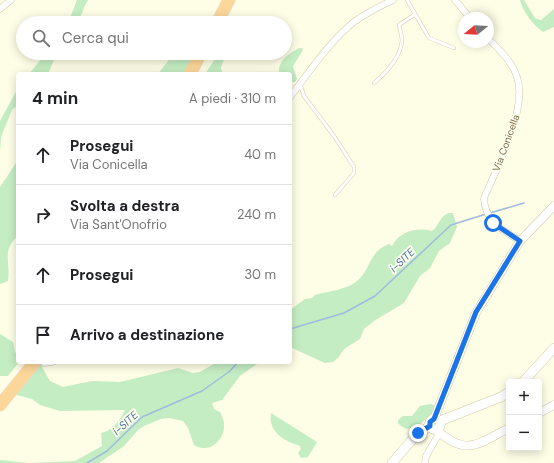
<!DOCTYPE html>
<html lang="it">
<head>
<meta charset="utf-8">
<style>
  :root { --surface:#fff; --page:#f6f6f6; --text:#202124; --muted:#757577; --line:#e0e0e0 }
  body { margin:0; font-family:"DM Sans",sans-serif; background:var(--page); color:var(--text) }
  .controls { position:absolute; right:12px; bottom:12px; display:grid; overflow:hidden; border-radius:4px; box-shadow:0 2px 10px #0003 }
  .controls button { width:36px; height:36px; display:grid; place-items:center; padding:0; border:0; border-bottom:1px solid var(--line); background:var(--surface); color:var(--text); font:20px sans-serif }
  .compass { position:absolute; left:458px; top:12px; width:36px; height:36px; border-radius:50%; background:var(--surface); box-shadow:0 2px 10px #0003; rotate:252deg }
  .stop { position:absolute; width:12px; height:12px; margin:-9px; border:3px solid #1a73e8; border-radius:50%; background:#fff }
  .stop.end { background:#1a73e8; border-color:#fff; box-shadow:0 1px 4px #0008 }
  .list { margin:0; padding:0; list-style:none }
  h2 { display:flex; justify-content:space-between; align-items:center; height:52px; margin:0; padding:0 16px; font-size:17px }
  h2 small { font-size:13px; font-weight:400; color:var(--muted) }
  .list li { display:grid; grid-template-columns:26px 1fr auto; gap:12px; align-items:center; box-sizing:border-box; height:60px; padding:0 16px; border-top:1px solid var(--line) }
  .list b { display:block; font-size:15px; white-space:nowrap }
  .list p { margin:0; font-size:13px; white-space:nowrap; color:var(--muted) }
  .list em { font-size:13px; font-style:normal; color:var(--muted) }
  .icon { flex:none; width:22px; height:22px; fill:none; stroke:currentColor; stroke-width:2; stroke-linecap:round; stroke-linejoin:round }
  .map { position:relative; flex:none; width:554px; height:463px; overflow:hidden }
  .search { position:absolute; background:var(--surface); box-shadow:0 2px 10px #0003; left:16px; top:16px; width:276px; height:44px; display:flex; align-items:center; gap:10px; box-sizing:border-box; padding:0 14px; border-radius:22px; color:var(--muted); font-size:15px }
  .panel { position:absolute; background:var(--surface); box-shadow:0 2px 10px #0003; left:16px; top:72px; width:276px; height:292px; border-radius:4px }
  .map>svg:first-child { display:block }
</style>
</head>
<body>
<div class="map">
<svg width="554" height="463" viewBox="0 0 554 463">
  <rect width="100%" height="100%" fill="#fefde6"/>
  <path fill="#c5edc3" d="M77,0H88C83,8 82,16 76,23H68Z
    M520,0H524L535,18L541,20L554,9V27L543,32C533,25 523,12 520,0Z
    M299,48H302L303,50L293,66L297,79L295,82H291L290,74H279C278,60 288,55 299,48Z
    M46,53H57L48,74H29Z
    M174,53H194L184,74H158Z
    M219,53H226L221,68L223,74H205Z
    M18,88V105L12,110L1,137L0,152V121Z
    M18,160V236C1,250 11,263 8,281L0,284V187Z
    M449,213H453L457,227L450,243L439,251L430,268L420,276L404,303L374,321L364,329L360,339L344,349L338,358L333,362L325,363L292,348L290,344V310L305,299L312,298L315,295C328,291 347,290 357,281C371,270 368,252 389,244L392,246C400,231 417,227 432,231C440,225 439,216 449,213Z
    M0,334L13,342L15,352L18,355L19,362L8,376H0Z
    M39,362L50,381L63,387L92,381L120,382L178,368L193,373L200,372L217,362H260L240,376L222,400L212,403L214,409L220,412C222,416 224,420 224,424C225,436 215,449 203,448C200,448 196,446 194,445L188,428L183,421L169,418L161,419L144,426L138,430L124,446L99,463H0V460L29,463L75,461L102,446L101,433C113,431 120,420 125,410L60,411L40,405L32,399L13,394Z
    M430,404L434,405L435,408C427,420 410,438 398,423V420L403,416H412L420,406Z
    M271,413L317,442L308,457L301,458L298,453L301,449L300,446C284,441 268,432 271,413Z"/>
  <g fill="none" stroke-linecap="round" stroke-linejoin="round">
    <path stroke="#9ebcdc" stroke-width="1.5" d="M490,213L524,203
      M290,329L344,313L375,296L451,225L486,214
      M87,463L107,451L142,417L202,391L230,371L238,362"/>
    <g stroke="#d1caab" stroke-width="4">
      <path id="service" d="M407,0L429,38L454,48
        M374,83C386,73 400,58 402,41C402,36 400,30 399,25L414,15
        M300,84L304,96L334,136L354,167V173L335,195"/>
    </g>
    <g stroke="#d1caab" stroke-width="7">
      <path id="minor" d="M455,0L470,18
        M0,9L11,0
        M488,38C499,50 512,61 517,77C528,108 497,168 484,198C485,222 502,229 520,241
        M290,97C310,71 329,42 355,21C367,13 380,6 393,0
        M44,363L53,362
        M425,463L426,456L440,432"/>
    </g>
    <g stroke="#d1caab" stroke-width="9">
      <path id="tertiary" d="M539,413L554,405
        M434,419L476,313L520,241L554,206
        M437,430C466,457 478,444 509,428"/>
    </g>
    <g stroke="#d4cca8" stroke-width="10">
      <path id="secondary" d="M523,382L554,348
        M429.5 424a5.5 5.5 0 1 1 11 0a5.5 5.5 0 1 1-11 0Z
        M440,421L501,397L509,392
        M392,463L418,433L430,426"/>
    </g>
    <g stroke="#e2dfd7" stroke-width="13">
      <path id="motorway" d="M217,23L229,0
        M190,74L201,53
        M0,405L35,362"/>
    </g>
    <use href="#service" stroke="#fff" stroke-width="3"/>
    <use href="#minor" stroke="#fff" stroke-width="6"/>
    <use href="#tertiary" stroke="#fff" stroke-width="8"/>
    <use href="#secondary" stroke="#fff" stroke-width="9"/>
    <use href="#motorway" stroke="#fcd799" stroke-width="12"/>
  </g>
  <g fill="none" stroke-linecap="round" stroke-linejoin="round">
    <path stroke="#1a73e8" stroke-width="5" d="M418,433L430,426V422L434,419L476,312L520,241L493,223"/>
  </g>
  <g text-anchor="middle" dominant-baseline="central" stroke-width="3.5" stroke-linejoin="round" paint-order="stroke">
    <g font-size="10" fill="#7a6c48" stroke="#ffe">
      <text transform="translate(506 143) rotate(-70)">Via Conicella</text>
    </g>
    <g font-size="11" font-style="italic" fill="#4874a5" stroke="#ffe">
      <text transform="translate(402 260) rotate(-43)">i-SITE</text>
      <text transform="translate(125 423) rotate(-42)">i-SITE</text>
    </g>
  </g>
</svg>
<div class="controls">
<button>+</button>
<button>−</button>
</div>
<svg class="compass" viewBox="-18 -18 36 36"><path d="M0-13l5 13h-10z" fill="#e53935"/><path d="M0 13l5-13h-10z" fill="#757577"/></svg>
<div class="stop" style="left:493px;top:223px"></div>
<div class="stop end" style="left:418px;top:433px"></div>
<div class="search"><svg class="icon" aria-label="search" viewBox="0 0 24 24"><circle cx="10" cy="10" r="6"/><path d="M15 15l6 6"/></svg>Cerca qui</div>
<section class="panel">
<h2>4 min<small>A piedi · 310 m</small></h2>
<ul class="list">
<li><svg class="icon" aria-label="ahead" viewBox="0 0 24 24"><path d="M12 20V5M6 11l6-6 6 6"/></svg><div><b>Prosegui</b><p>Via Conicella</p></div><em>40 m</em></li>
<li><svg class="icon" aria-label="right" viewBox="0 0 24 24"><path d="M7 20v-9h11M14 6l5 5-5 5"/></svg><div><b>Svolta a destra</b><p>Via Sant'Onofrio</p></div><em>240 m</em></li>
<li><svg class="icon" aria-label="ahead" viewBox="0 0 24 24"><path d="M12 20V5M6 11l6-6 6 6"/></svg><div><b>Prosegui</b></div><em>30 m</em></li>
<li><svg class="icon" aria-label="arrive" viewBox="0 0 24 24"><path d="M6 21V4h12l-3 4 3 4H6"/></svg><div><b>Arrivo a destinazione</b></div></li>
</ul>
</section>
</div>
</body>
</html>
